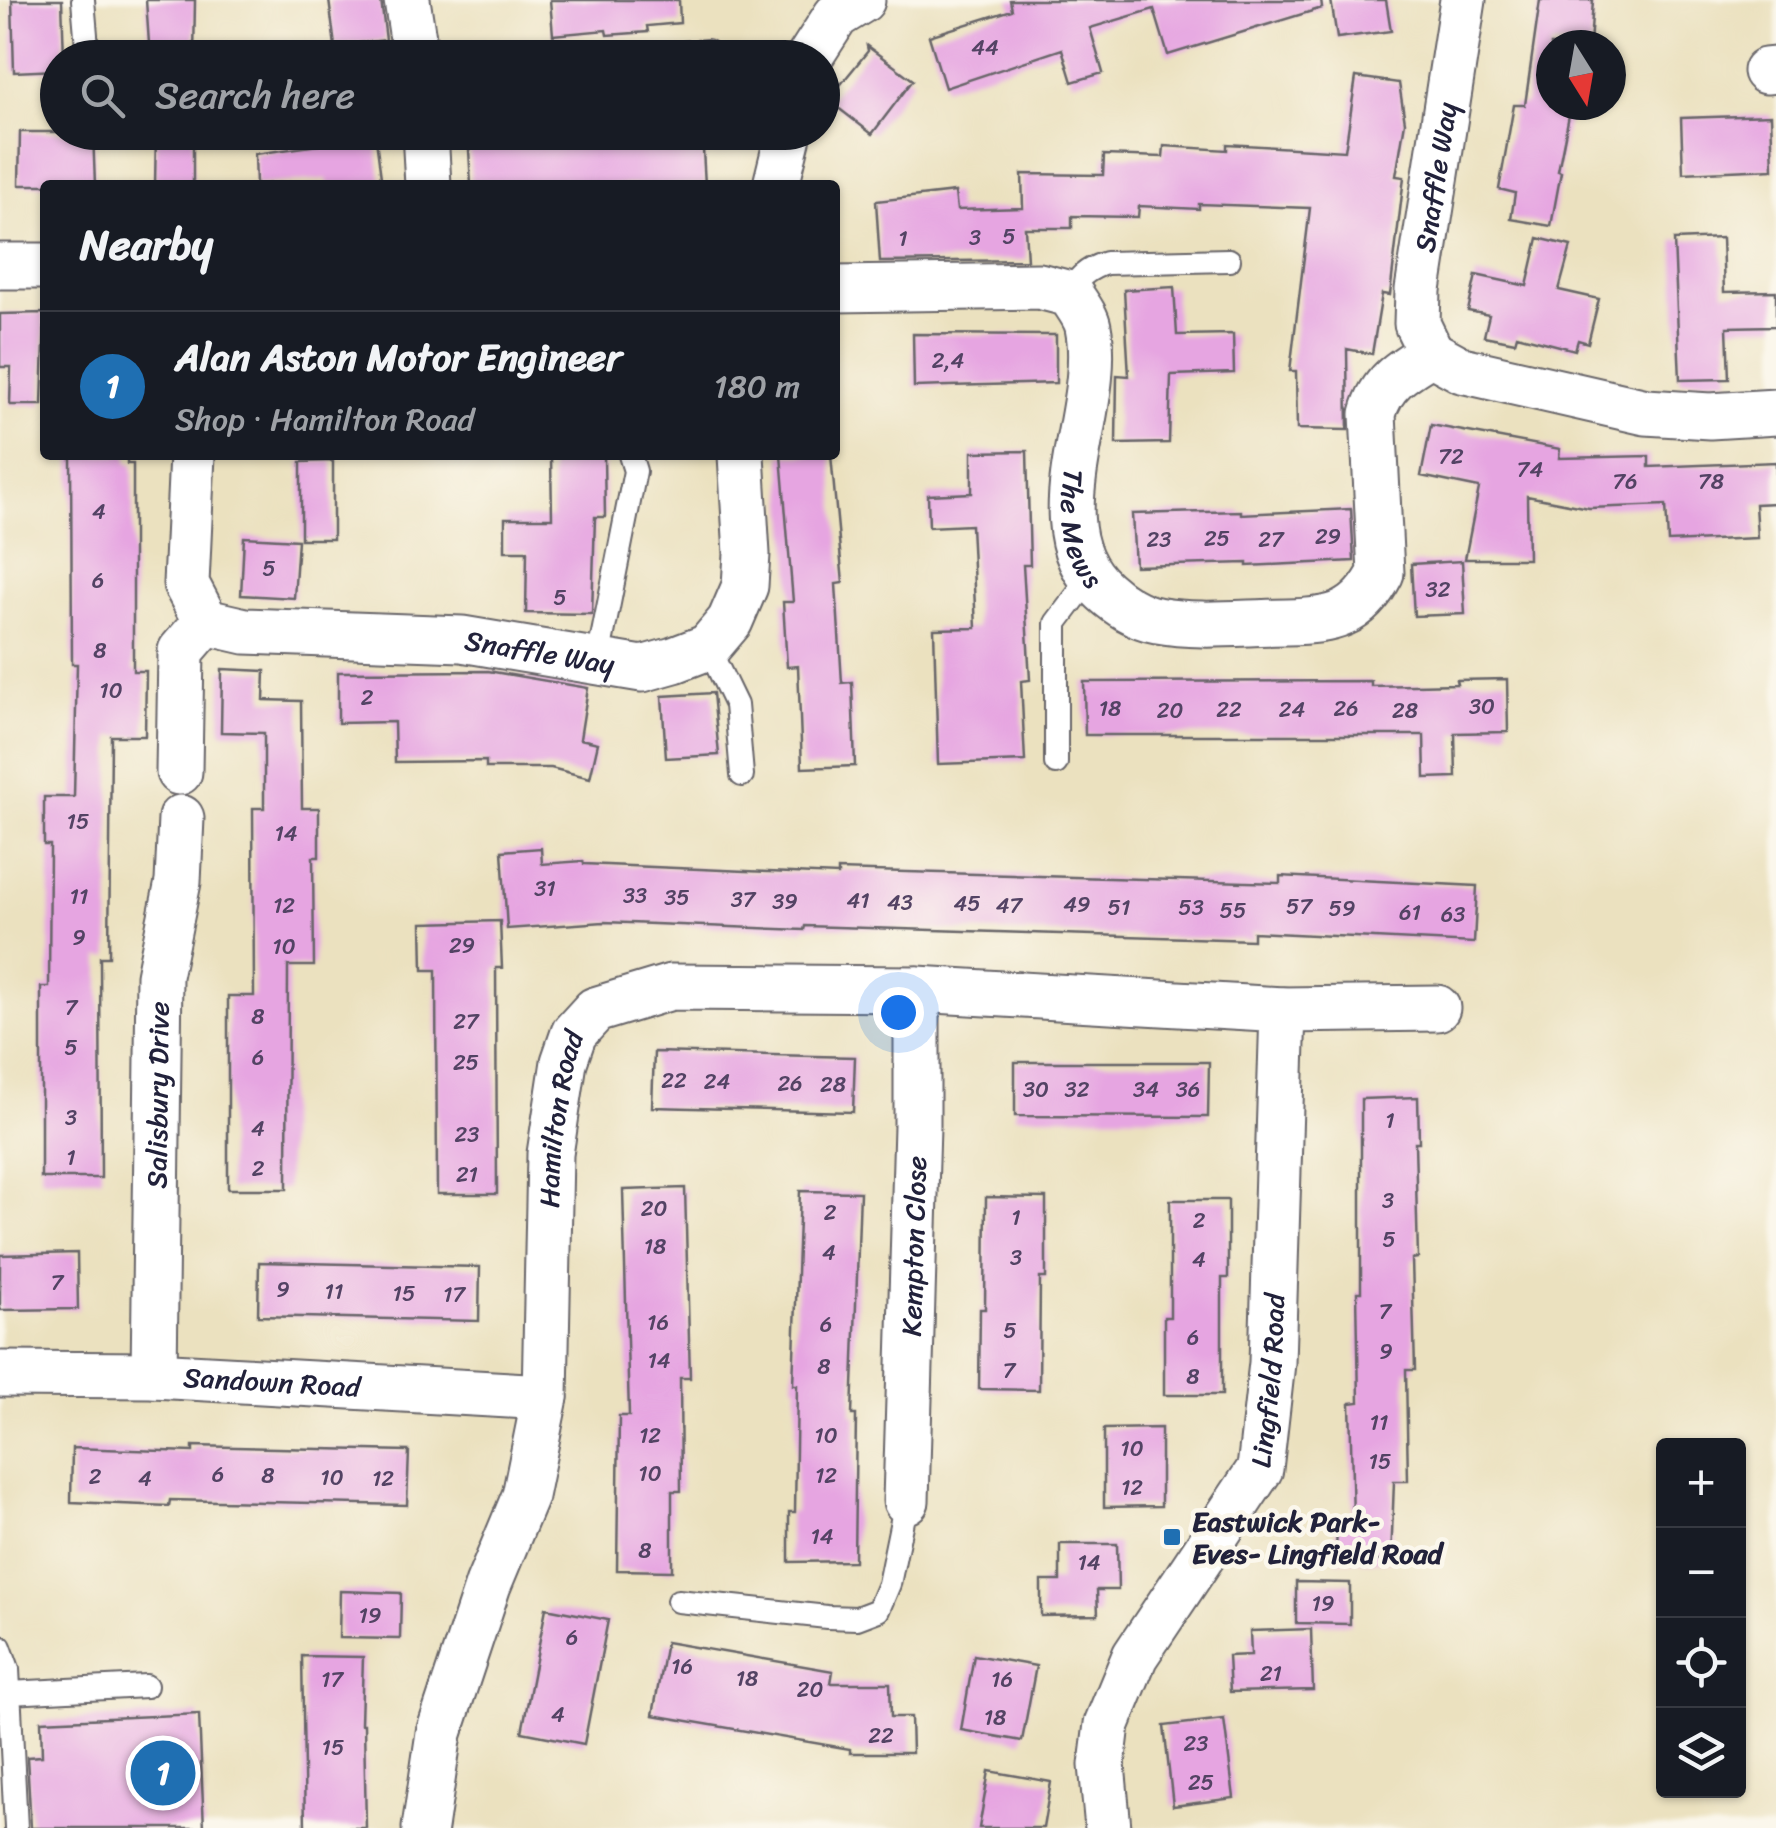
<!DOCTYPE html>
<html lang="en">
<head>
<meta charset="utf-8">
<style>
  :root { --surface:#171b24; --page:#20242c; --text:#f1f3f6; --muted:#9ea1a6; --line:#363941; --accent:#1f6fb2 }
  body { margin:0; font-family:Sriracha,sans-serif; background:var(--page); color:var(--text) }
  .controls { position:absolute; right:30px; bottom:30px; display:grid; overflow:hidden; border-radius:10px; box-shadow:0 2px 8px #0004 }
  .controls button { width:90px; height:90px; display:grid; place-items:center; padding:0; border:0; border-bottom:2px solid var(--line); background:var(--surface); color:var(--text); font:50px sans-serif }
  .compass { position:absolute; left:1536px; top:30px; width:90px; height:90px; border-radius:50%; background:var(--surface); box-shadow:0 2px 8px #0004; rotate:169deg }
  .you { position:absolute; left:898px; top:1012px; width:35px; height:35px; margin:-25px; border:8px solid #fff; border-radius:50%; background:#1a73e8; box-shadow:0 0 0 15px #1a73e833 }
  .badge { display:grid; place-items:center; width:65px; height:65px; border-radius:50%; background:var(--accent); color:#fff; font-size:32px; font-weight:700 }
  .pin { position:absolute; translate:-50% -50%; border:5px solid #fff; box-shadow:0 2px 10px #0006 }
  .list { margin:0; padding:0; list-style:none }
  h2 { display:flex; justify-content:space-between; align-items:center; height:130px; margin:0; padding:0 40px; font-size:42px }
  h2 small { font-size:32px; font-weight:400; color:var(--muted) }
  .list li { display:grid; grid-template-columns:65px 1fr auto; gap:30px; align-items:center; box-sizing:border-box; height:150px; padding:0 40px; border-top:2px solid var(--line) }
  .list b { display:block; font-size:38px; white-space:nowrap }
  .list p { margin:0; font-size:32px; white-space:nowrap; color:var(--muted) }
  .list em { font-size:32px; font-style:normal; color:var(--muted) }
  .icon { flex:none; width:55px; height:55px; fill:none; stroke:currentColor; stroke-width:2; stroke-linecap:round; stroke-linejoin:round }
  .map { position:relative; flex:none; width:1776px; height:1828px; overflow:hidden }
  .search { position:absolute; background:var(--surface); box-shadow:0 2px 8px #0004; left:40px; top:40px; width:800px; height:110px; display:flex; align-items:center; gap:25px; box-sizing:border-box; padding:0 35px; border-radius:55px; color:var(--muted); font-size:38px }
  .panel { position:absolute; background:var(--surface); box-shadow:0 2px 8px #0004; left:40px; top:180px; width:800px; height:280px; border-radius:10px }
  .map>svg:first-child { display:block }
</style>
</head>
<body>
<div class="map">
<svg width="1776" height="1828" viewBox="0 0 1776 1828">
  <rect width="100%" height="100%" fill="#fbf7ec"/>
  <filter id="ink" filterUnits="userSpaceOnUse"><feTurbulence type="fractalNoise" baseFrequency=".01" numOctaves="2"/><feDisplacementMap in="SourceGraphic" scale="20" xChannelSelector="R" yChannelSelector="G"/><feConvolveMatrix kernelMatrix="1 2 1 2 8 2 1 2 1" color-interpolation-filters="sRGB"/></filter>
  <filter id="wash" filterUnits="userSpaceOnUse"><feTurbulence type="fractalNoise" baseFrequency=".0048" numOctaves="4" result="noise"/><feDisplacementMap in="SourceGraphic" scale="40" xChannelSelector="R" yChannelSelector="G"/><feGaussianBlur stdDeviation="2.25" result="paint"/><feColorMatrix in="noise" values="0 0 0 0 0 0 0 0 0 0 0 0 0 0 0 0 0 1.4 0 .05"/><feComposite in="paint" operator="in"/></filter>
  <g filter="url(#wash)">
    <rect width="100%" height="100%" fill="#ebe1bf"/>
    <g id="blocks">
      <path fill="#e6a5e1" d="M12,0H62L64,58H58V70L14,72Z
        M146,0H195L194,58H150Z
        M329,0H381L386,40L335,46Z
        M550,0H679L680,23L647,26L648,32L607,35L606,30L553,35Z
        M1010,0H1321L1322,8L1168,55L1154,9L1090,28L1103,73L1072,82L1062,49L945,88L929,36L1012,10Z
        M1331,0H1386L1391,31L1337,38Z
        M1540,0H1593L1590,45H1551V105H1571L1558,171L1561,172L1551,226L1511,219L1515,193L1499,189L1514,105H1525Z
        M867,46L913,80L872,134L828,100L868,51Z
        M1356,77L1399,83L1405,122L1396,176L1404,177L1390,295L1382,294L1372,354L1347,349L1348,430L1297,429L1296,371H1290L1310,208L1199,204V209L1139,206L1138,217L1072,216V228H1025L1027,260L880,262L876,201L955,192L957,210L1023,208L1022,174L1103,175L1104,155L1163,157L1164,146L1227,150V144L1345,151Z
        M1771,115L1773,169L1683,173L1681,118Z
        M20,132H93L95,185H19Z
        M339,132H375L382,185H328L327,179L256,185L255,154L340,142Z
        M468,132H519L520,139L609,132H702L705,185H471Z
        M156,133L193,134V185H155Z
        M1538,238L1571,246L1559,290L1599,299L1588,343L1578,340L1575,350L1517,335L1515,342L1484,336L1489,315L1468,311L1476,275L1527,286Z
        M1722,238L1724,292L1776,291V326L1727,327L1729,379L1680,380L1674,240Z
        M1174,287L1177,335L1233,334L1234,373L1171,375L1169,443L1116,444L1117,375L1129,376L1124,290Z
        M45,313L42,405H10L11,367H0V314Z
        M913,334L1056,335V383L914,387Z
        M1431,425L1560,449L1559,458L1649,456V467L1776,462V503L1755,504L1757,538L1668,542L1666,505L1589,508L1527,496L1528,559H1465L1479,488L1421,476Z
        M1027,451L1030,565H1023L1030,680L1021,681L1025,761L938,764L934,629L976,628L971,525L929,527L928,495L972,493V452Z
        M71,455H127V464H133V671H146L145,736H111L109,957H100L101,1178H41V987H49L50,845H44V797H74L77,664H72Z
        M781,455H831L843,583L836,584L842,683L852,682L855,766L802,768L798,666L787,667L783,602H793Z
        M604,456L605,517H595L592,614L526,613L527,551H505V518H552L551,457Z
        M333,461V539H301V462Z
        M1351,509L1354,561L1247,566V563L1135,566L1132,514L1241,511V514Z
        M244,537L298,540L294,598L241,595Z
        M1462,561L1465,614L1414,616L1411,564Z
        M222,669L265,671L264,700L301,701L302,808H319V857H313L314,966H288L287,1189H228V996H254L253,808H264V733L221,732Z
        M488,671L588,688L580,739L598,743L590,778L551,768H486V761L395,762L394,722L338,723V672Z
        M1507,679L1508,732L1455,733L1456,777L1425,778L1424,735H1085L1084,682L1371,681V686L1457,684L1456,680Z
        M713,693L719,755L666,758L662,696Z
        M541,848L542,864L583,861L584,864L838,875V870L1280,883V876L1477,886L1474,943L1253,932V940L805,926L804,930L604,922L507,929L502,851Z
        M500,921L502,968H496L497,1194H437L436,970H423L422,923Z
        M654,1052L855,1057L853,1112L652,1107Z
        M1015,1062H1209L1208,1117L1015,1116Z
        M1418,1097L1419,1142H1415L1418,1258L1412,1259L1415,1370H1406L1408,1481H1394L1391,1561L1336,1560L1337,1519H1353L1350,1403L1359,1402L1357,1292H1361V1099Z
        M685,1188L690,1378H680L681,1491H672V1571L617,1570L619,1416H629L623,1190Z
        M800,1191L860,1192L852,1415H856L854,1561L789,1562V1512H795L797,1385H793Z
        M986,1197L1046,1198V1278H1040L1039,1390L979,1389L980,1309H985Z
        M1170,1200H1228V1278H1222V1395H1164V1317H1170Z
        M77,1253L78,1309L0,1310V1255Z
        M259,1262L480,1267L479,1321L258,1316Z
        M1161,1428V1506L1104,1507V1429Z
        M193,1446L409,1451L407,1505L170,1500L169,1506L71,1502L72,1448L193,1452Z
        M1060,1544H1117L1118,1590H1097L1098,1615L1041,1616V1581H1060Z
        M1296,1582L1350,1583V1624L1296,1623Z
        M340,1591L401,1593L400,1639L339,1638Z
        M546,1608L608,1620L584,1744L522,1732Z
        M1311,1629L1313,1690L1230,1692L1228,1656L1251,1655L1250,1631Z
        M666,1642L833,1671L831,1683H890L891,1717H911L912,1753H850V1749L653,1715Z
        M974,1655L1036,1666L1022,1741L961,1730Z
        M302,1656L363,1657L361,1724H364L366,1828H305Z
        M199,1714L204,1828H31L27,1757L42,1756L41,1721Z
        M1224,1719L1234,1798L1173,1806L1164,1726Z
        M989,1771L1051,1782L1043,1828H979Z"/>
    </g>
  </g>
  <g filter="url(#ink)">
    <use href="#blocks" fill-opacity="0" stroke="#686569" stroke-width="2.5"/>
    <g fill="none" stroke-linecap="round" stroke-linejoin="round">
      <g stroke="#686569" stroke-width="26">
        <path id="service" d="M83,0L88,58
          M621,58L707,51
          M1070,294C1076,278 1089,268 1106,263L1229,260
          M708,647L736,705L742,775
          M597,664L635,471L630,455
          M1056,763V623L1090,578
          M678,1601L827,1617L857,1618L878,1610L889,1584L906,1501
          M0,1647L8,1669L16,1828
          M9,1693L146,1686"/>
      </g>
      <g stroke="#686569" stroke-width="49">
        <g id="minor">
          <path d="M407,0L416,58"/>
          <path d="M809,58L836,16L862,0"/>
          <path d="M1766,71L1776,70"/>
          <path d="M425,132L428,185"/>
          <path d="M776,185L789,132"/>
          <path d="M0,266H45"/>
          <path id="s1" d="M835,289L1039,286L1070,294C1076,304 1086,316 1088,327C1105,410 1031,526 1104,591C1118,604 1138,617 1157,620C1199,628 1245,622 1287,622C1333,621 1359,616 1381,573L1373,414C1381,382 1404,369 1431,353L1417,324L1418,290L1463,0"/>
          <path d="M1431,353L1462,370L1646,412L1710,416L1776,412"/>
          <path id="s2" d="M192,455L186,584L206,622L245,631L462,639L642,669L674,660L708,647L730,621L745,586L747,554L741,455"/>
          <path d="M179,772L181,651L206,622"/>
          <path id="s3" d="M0,1374L154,1375L545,1397"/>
          <path id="s4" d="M154,1375L159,976L178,882L181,818"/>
          <path id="s5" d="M906,1501L917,1126V989"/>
          <path id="s6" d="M425,1828L439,1733L488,1585L525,1496L545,1397L550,1154L564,1062L574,1033L595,1010L671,987L917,989L1283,1010L1437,1008"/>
          <path id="s7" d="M1108,1828L1102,1765L1107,1724L1135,1656L1260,1469L1272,1363L1283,1010"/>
        </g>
      </g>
      <use href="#service" stroke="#fff" stroke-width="22"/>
      <use href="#minor" stroke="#fff" stroke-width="45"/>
    </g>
  </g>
  <rect fill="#1f6fb2" stroke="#fbf7ec" stroke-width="4" x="1162" y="1527" width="20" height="20" rx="5"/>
  <g text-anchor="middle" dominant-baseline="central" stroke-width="9" stroke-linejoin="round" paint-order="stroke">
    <g font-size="22" fill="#534364">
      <text x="985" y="47">44</text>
      <text x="1009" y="236">5</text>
      <text x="975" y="237">3</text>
      <text x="903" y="238">1</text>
      <text x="948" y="360">2,4</text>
      <text x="1451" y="456">72</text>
      <text x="1530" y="469">74</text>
      <text x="1625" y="481">76</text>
      <text x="1711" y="481">78</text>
      <text x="99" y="511">4</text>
      <text x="1328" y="536">29</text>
      <text x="1217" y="538">25</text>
      <text x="1159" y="539">23</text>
      <text x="1271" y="539">27</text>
      <text x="269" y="568">5</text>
      <text x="98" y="580">6</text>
      <text x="1438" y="589">32</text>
      <text x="560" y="597">5</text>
      <text x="100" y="650">8</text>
      <text x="111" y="690">10</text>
      <text x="367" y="697">2</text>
      <text x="1482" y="706">30</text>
      <text x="1110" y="708">18</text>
      <text x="1346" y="708">26</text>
      <text x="1229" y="709">22</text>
      <text x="1292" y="709">24</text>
      <text x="1170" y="710">20</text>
      <text x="1405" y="710">28</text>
      <text x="78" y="821">15</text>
      <text x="286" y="833">14</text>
      <text x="545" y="888">31</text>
      <text x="635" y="895">33</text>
      <text x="79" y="896">11</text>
      <text x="677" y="897">35</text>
      <text x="743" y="899">37</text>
      <text x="858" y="900">41</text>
      <text x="785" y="901">39</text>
      <text x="900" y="902">43</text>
      <text x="967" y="903">45</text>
      <text x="1077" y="904">49</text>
      <text x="284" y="905">12</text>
      <text x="1009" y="905">47</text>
      <text x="1299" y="906">57</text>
      <text x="1119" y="907">51</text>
      <text x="1191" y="907">53</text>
      <text x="1342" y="908">59</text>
      <text x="1233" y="910">55</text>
      <text x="1410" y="912">61</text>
      <text x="1453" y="914">63</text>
      <text x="79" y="937">9</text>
      <text x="462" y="945">29</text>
      <text x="284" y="946">10</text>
      <text x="71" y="1007">7</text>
      <text x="258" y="1016">8</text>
      <text x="466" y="1021">27</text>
      <text x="71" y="1047">5</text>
      <text x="258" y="1057">6</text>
      <text x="466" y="1062">25</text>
      <text x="674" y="1080">22</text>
      <text x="717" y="1081">24</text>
      <text x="790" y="1083">26</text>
      <text x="833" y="1084">28</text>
      <text x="1036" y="1089">30</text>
      <text x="1077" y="1089">32</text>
      <text x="1146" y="1089">34</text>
      <text x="1188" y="1089">36</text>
      <text x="71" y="1117">3</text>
      <text x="1390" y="1120">1</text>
      <text x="258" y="1128">4</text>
      <text x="467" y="1134">23</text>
      <text x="71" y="1157">1</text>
      <text x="258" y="1168">2</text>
      <text x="467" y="1174">21</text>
      <text x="1388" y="1200">3</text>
      <text x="654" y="1208">20</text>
      <text x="830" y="1212">2</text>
      <text x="1016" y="1217">1</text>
      <text x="1199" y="1220">2</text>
      <text x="1389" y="1239">5</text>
      <text x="655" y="1246">18</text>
      <text x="829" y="1252">4</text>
      <text x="1016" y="1257">3</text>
      <text x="1199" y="1259">4</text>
      <text x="57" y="1282">7</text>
      <text x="283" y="1289">9</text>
      <text x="334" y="1291">11</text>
      <text x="404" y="1293">15</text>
      <text x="454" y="1294">17</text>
      <text x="1385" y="1311">7</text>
      <text x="658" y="1322">16</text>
      <text x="826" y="1324">6</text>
      <text x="1010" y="1330">5</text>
      <text x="1193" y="1337">6</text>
      <text x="1386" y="1351">9</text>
      <text x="659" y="1360">14</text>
      <text x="824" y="1366">8</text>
      <text x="1009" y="1370">7</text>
      <text x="1193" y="1376">8</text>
      <text x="1379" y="1422">11</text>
      <text x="650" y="1435">12</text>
      <text x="826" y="1435">10</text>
      <text x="1132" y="1448">10</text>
      <text x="1380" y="1461">15</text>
      <text x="650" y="1473">10</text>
      <text x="218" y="1474">6</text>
      <text x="268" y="1475">8</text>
      <text x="826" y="1475">12</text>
      <text x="95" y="1476">2</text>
      <text x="332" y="1477">10</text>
      <text x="145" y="1478">4</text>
      <text x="383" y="1478">12</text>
      <text x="1132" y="1487">12</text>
      <text x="822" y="1536">14</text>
      <text x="645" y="1550">8</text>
      <text x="1089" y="1562">14</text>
      <text x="1323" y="1603">19</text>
      <text x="370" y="1615">19</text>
      <text x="572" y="1637">6</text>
      <text x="682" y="1666">16</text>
      <text x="1271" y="1673">21</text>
      <text x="747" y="1678">18</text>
      <text x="332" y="1679">17</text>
      <text x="1002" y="1679">16</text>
      <text x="810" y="1689">20</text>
      <text x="558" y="1714">4</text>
      <text x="995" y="1717">18</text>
      <text x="881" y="1735">22</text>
      <text x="1196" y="1743">23</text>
      <text x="333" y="1747">15</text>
      <text x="1201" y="1782">25</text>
    </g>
    <g font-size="28" fill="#22223b" stroke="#fbf7ec">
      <text stroke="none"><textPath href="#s1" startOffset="1280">Snaffle Way</textPath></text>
      <text stroke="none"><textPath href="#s1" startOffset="478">The Mews</textPath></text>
      <text stroke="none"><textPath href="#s2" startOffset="508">Snaffle Way</textPath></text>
      <text stroke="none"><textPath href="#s4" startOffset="280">Salisbury Drive</textPath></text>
      <text stroke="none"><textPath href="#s6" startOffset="728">Hamilton Road</textPath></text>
      <text stroke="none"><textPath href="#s5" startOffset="255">Kempton Close</textPath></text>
      <text stroke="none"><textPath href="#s7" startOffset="492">Lingfield Road</textPath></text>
      <text stroke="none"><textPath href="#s3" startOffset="272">Sandown Road</textPath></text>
    </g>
    <g font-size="28" font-weight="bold" fill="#22223b" stroke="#fbf7ec" text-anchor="start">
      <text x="1192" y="1521">Eastwick Park-<tspan x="1192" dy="32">Eves- Lingfield Road</tspan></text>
    </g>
  </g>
</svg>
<div class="controls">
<button>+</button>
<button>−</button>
<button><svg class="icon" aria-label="locate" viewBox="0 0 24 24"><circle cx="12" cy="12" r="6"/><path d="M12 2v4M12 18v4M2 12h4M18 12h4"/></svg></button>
<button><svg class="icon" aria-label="layers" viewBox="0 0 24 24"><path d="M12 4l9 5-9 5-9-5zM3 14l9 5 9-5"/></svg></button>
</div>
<svg class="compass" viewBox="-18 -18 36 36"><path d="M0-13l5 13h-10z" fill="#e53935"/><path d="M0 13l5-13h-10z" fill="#9ea1a6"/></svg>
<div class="you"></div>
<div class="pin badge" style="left:163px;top:1773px">1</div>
<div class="search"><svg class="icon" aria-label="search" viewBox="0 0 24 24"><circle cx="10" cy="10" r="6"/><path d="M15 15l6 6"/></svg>Search here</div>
<section class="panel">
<h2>Nearby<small></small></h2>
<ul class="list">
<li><span class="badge">1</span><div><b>Alan Aston Motor Engineer</b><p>Shop · Hamilton Road</p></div><em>180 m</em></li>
</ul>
</section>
</div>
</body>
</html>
